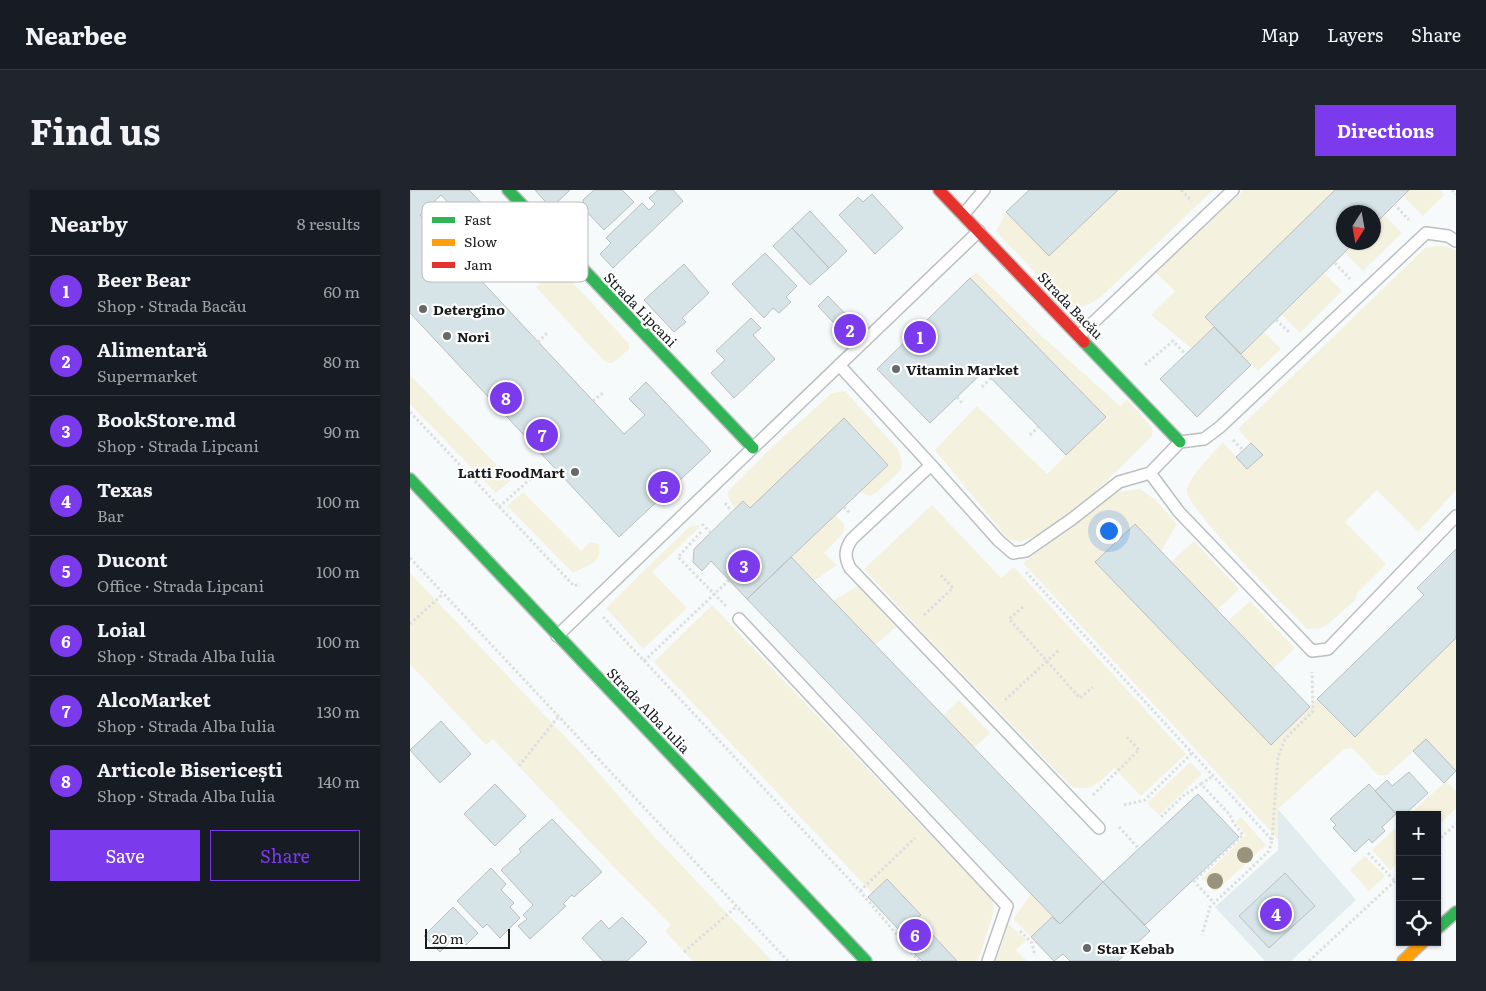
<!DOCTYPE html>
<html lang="en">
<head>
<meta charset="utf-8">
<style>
  :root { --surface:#171b24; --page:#20242c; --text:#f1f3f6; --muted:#9ea1a6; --line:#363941; --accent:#7c3aed }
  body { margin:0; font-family:Literata,serif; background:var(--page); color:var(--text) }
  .controls { position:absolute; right:15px; bottom:15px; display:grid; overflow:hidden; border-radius:0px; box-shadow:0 1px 4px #0004 }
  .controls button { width:45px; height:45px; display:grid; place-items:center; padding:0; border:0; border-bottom:1px solid var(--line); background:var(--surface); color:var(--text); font:25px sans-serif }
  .compass { position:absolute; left:926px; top:15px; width:45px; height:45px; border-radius:50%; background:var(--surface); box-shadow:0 1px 4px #0004; rotate:191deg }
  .scale { position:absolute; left:15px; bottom:12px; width:85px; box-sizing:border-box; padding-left:5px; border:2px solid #191b1c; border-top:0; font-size:14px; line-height:18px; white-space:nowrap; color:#191b1c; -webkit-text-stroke:4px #fff; paint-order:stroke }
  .you { position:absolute; left:698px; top:340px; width:18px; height:18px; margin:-12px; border:4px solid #fff; border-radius:50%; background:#1a73e8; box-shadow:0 0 0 8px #1a73e833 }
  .badge { display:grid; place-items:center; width:32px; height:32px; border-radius:50%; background:var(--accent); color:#fff; font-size:16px; font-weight:700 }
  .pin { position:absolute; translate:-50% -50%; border:2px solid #fff; box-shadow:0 1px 5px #0006 }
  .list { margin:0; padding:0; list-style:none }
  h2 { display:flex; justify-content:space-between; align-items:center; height:65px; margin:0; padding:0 20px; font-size:21px }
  h2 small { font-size:16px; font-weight:400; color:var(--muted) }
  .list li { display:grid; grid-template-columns:32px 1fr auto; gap:15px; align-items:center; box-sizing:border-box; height:70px; padding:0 20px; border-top:1px solid var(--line) }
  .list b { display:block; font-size:19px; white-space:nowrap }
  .list p { margin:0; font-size:16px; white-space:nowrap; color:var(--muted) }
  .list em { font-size:16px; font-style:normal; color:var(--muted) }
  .actions { display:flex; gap:10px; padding:15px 20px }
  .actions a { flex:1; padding:11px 0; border:1px solid var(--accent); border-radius:0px; text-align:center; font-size:18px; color:var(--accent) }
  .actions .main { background:var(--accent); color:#fff }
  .icon { flex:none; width:28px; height:28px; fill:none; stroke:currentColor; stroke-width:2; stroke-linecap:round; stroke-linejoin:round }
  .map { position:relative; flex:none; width:1046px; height:771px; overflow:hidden; border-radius:0px }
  header { display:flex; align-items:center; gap:30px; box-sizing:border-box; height:70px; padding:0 25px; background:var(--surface); border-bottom:1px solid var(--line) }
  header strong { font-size:24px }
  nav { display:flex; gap:28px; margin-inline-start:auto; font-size:18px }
  .intro { display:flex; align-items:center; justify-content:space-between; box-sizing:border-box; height:120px; padding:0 30px }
  h1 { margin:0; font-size:35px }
  .button { padding:12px 22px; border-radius:0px; background:var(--accent); color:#fff; font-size:18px; font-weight:700 }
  main { display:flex; gap:30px; padding:0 30px }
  aside { flex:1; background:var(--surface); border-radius:0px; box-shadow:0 1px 4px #0004 }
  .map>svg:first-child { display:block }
</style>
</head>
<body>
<header>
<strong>Nearbee</strong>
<nav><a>Map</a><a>Layers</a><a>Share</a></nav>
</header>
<div class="intro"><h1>Find us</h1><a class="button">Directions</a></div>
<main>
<aside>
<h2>Nearby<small>8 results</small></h2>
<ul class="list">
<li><span class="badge">1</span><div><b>Beer Bear</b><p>Shop · Strada Bacău</p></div><em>60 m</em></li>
<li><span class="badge">2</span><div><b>Alimentară</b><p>Supermarket</p></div><em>80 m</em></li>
<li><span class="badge">3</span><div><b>BookStore.md</b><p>Shop · Strada Lipcani</p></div><em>90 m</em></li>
<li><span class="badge">4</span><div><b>Texas</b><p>Bar</p></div><em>100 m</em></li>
<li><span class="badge">5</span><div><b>Ducont</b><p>Office · Strada Lipcani</p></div><em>100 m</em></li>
<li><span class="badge">6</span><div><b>Loial</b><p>Shop · Strada Alba Iulia</p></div><em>100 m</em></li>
<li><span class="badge">7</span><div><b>AlcoMarket</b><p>Shop · Strada Alba Iulia</p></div><em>130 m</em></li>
<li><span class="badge">8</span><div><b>Articole Bisericești</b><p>Shop · Strada Alba Iulia</p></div><em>140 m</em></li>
</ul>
<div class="actions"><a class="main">Save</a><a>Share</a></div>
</aside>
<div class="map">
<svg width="1046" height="771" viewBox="0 0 1046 771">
  <rect width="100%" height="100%" fill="#f6fafb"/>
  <path fill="#e2ecef" d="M868,619L946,710L881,771H855L805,717L868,660Z"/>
  <path fill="#f4f1de" d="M708,0H803L693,105C678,116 674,119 656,115L586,41L596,22L639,66Z
    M834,0H925L795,127L804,137L781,158L741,125L765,101L745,82Z
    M999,0H1030L1034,5L1013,26L993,6Z
    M974,25L992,43L953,81L935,63L945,53L964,52V35Z
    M1025,56H1035L1046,60V300L1008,342L967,300L935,332L976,374L948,402L944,411L917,435L910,438L897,439C879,420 776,318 777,301C777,288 804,263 813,252L837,279L852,266L828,239L1015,58Z
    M149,77L219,154V159L203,173H198L193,170L126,97Z
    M566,82L625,140L710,216L717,209L742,238V246L674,313L627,345L610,352L597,348L525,260L567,216L637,284L695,227L560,88Z
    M914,83L932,101L890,143L872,125Z
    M854,142L871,159L848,181L831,164Z
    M0,185L101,290L86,303L0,214Z
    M435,201L487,258L492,270L491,280L467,302L460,306L450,302L478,275L434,229L340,318L325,319L318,307V301L359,260L422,203Z
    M730,299L747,311L767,334L751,361L725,334L685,372L861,555L907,509L945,547L1046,448V581L1016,550L977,585H968L942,558L934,559L868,619V649L613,373L708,302Z
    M113,302L171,361L180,352L189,354C193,373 178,375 163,383L97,316Z
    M522,315L591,388L604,377L776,564L731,606L704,578C690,591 684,602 662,597L516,446L454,379Z
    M425,325L434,334V342L414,363L427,375L404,391L381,367Z
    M288,335L290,337L242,382L277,418L233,459L196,418L280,336Z
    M784,351L829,399L807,420L761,372Z
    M0,383L181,574L237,639L362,771H283L255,741L261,735L203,676L83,549L76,555L0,474Z
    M448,396L486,437L465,455L423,411Z
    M840,411L885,458L863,479L818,431Z
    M302,415L582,710L584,721L568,771H547L507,728L510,724L477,689L462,703L244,472Z
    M549,510L580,543L564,558L533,526Z
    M780,572L792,584L749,625L737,613Z
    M1036,591L1046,601V618L1027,637V625H1004L1002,622Z
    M831,627L856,655L805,702L792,688L836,645L826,632Z
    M990,634V671L980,680L962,660Z
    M955,666L975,686L959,701L940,680Z
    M621,704L642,727L621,747L603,729Z
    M599,734L616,750L606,760L617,771H586Z"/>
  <path fill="#d6e4e7" stroke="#bbbebe" d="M0,0H59L82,24L64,41L31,5L10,25L214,244L235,225L219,209L236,192L301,261L209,347L0,123Z
    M125,0H160L141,18Z
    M184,0H212L224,12L194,40L174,19L173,10Z
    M248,0H263L273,11L203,78L190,64L201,53L196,48L232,13L239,20L245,14L239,8Z
    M619,0H708L639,66L596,22Z
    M925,0H999L964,35V22H934V52H945L831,164L795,127Z
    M462,4L493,38L465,64L429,25L448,7L453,12Z
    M400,21L437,61L419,78L382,38Z
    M382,38L419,78L400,95L363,56Z
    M355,63L387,96L376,107L381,112L369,123L363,118L354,128L322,94Z
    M274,74L299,103L272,128L276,132L264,142L234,110Z
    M560,88L696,227L656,265L574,181L520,233L467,179Z
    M418,106L449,138L438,148L408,116Z
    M341,128L351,138L343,145L365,169L324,208L301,183L315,170L306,161Z
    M804,137L841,175L787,227L750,189Z
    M434,228L478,275L337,409L301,371L292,381L283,372L284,359L333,311L340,318Z
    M841,253L853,265L837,279L826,267Z
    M725,334L900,517L861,555L685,372Z
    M1046,359V448L945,547L907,509L1014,405L1007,398Z
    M381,367L693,692L650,734L337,409Z
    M31,531L61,564L30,593L0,560Z
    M1016,549L1046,581L1034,593L1003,561Z
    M999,582L1018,603L994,625H990V628L965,601L977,590L982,596Z
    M85,594L116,626L85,656L54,624Z
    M959,594L986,624L972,637L975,641L962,653L959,649L945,662L923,638L926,635L920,629Z
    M788,604L829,647L735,735L693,692Z
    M142,629L192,682L164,707L162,705L153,714L156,716L120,749L108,736L117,729L113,725L123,715L91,680L111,662L109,659Z
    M81,678L96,694L91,700L104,713L100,717L110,728L90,748L77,734L73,738L47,711Z
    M875,683L905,716L859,758L829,726Z
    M477,689L511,725L507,728L547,771H512L505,764L504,755L494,745L495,742L491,738L489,740L458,707Z
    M693,692L740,741L708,771H660L653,764L644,771L621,747L642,727L650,734Z
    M43,717L68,743L56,755L46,745L30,762L14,746Z
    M212,727L237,752L217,771H193L172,748L191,730L199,739Z"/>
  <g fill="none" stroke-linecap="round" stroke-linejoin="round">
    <g stroke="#bcbfc0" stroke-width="14">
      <path id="lane" d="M553,25L574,0
        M1046,51L1038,46L1016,43L810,237L794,249L770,252L740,283L769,322L902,461L918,459L1046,326
        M670,145L823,0
        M429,175L521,275L442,349C435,359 434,366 440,378L689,638
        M521,275L589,351L603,363L616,361L662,329L709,292L740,283
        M329,429L597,716L578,771
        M147,446L569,41"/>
    </g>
    <g stroke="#bcbfc0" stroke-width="14">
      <path id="fast" d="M98,0L343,258
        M674,152L770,252
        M0,289L456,771
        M1027,739L1046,722"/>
    </g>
    <g stroke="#bcbfc0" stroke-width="14">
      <path id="slow" d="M993,771L1013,752"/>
    </g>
    <g stroke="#bcbfc0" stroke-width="14">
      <path id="jam" d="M529,0L674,152"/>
    </g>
    <path stroke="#dddfdf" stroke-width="3" stroke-dasharray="2.5 2.5" stroke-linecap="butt" d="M771,0L782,11
      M1042,0L1046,4
      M984,14L999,30
      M925,73L940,89
      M65,84L73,75
      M866,130L880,143
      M128,152L137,143
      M735,173L736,174L763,151L775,164
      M572,197L581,188
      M547,207L552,213
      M183,211L193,203
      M0,222L164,396L170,394
      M620,245L628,237
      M823,250L833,260
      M315,313L322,322
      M89,317L128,282
      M434,317L441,324
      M292,334L301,343
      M291,342L268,367L316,416
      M0,368L378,771
      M616,382L862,650L859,661L800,717L792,745
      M613,417L599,429L670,508L683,497
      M514,425L543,398L531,385
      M193,427L450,701L509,771
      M0,434L33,404
      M234,471L319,390
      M595,510L650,459
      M109,576L148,527
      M791,594L803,586
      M683,605L729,560L717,547
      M714,615L735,610L782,563
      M751,627L773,606L791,594L820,625L823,632L833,645L784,691L804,713
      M709,637L729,659
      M862,650L868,567L875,549L903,521L902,482
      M1027,651L1046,634
      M958,663L985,691
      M450,701L505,648
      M610,741L622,753L625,766
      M274,762L327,716
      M899,771L990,686"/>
    <use href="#lane" stroke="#fefefe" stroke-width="11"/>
    <use href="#fast" stroke="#30b455" stroke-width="11"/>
    <use href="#slow" stroke="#ff9f0a" stroke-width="11"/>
    <use href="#jam" stroke="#e5322d" stroke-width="11"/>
  </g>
  <g fill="#97937c">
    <circle cx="835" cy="665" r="8"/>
    <circle cx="805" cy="691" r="8"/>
  </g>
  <g fill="#66696a" stroke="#fff" stroke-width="2">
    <circle cx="13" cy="119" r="5"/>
    <circle cx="37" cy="146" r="5"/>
    <circle cx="486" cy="179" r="5"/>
    <circle cx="165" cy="282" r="5"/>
    <circle cx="677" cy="758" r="5"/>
  </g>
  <g text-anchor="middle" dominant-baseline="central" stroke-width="4.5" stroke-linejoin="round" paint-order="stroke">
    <g font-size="14" fill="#191b1c" stroke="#fff">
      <text transform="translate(661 115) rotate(46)">Strada Bacău</text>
      <text transform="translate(231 119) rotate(46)">Strada Lipcani</text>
      <text transform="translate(239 520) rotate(46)">Strada Alba Iulia</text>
    </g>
    <g font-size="14" font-weight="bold" fill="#191b1c" stroke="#fff" text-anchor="start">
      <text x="23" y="119">Detergino</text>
      <text x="47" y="146">Nori</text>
      <text x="496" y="179">Vitamin Market</text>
      <text x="155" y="282" text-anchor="end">Latti FoodMart</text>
      <text x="687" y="758">Star Kebab</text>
    </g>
  </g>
  <rect x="12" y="12" width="166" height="80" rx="8" fill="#fff" stroke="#babbbb" stroke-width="1"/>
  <rect x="22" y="27" width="23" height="6" fill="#30b455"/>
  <rect x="22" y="49" width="23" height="7" fill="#ff9f0a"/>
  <rect x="22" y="72" width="23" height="6" fill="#e5322d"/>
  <g font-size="14" fill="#191b1c">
    <text x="54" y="35">Fast</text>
    <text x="54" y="57">Slow</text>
    <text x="54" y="80">Jam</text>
  </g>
</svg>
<div class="controls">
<button>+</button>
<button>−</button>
<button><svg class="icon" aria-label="locate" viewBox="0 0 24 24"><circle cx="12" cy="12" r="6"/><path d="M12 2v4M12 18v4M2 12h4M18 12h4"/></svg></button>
</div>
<svg class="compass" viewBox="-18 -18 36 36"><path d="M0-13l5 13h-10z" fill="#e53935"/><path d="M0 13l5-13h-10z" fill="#9ea1a6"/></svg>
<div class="scale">20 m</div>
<div class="you"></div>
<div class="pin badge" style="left:510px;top:147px">1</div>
<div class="pin badge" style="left:440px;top:140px">2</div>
<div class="pin badge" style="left:334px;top:376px">3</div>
<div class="pin badge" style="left:866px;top:724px">4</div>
<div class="pin badge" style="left:254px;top:297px">5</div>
<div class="pin badge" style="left:505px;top:745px">6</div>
<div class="pin badge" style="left:132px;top:245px">7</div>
<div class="pin badge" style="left:96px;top:208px">8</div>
</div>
</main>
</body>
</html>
